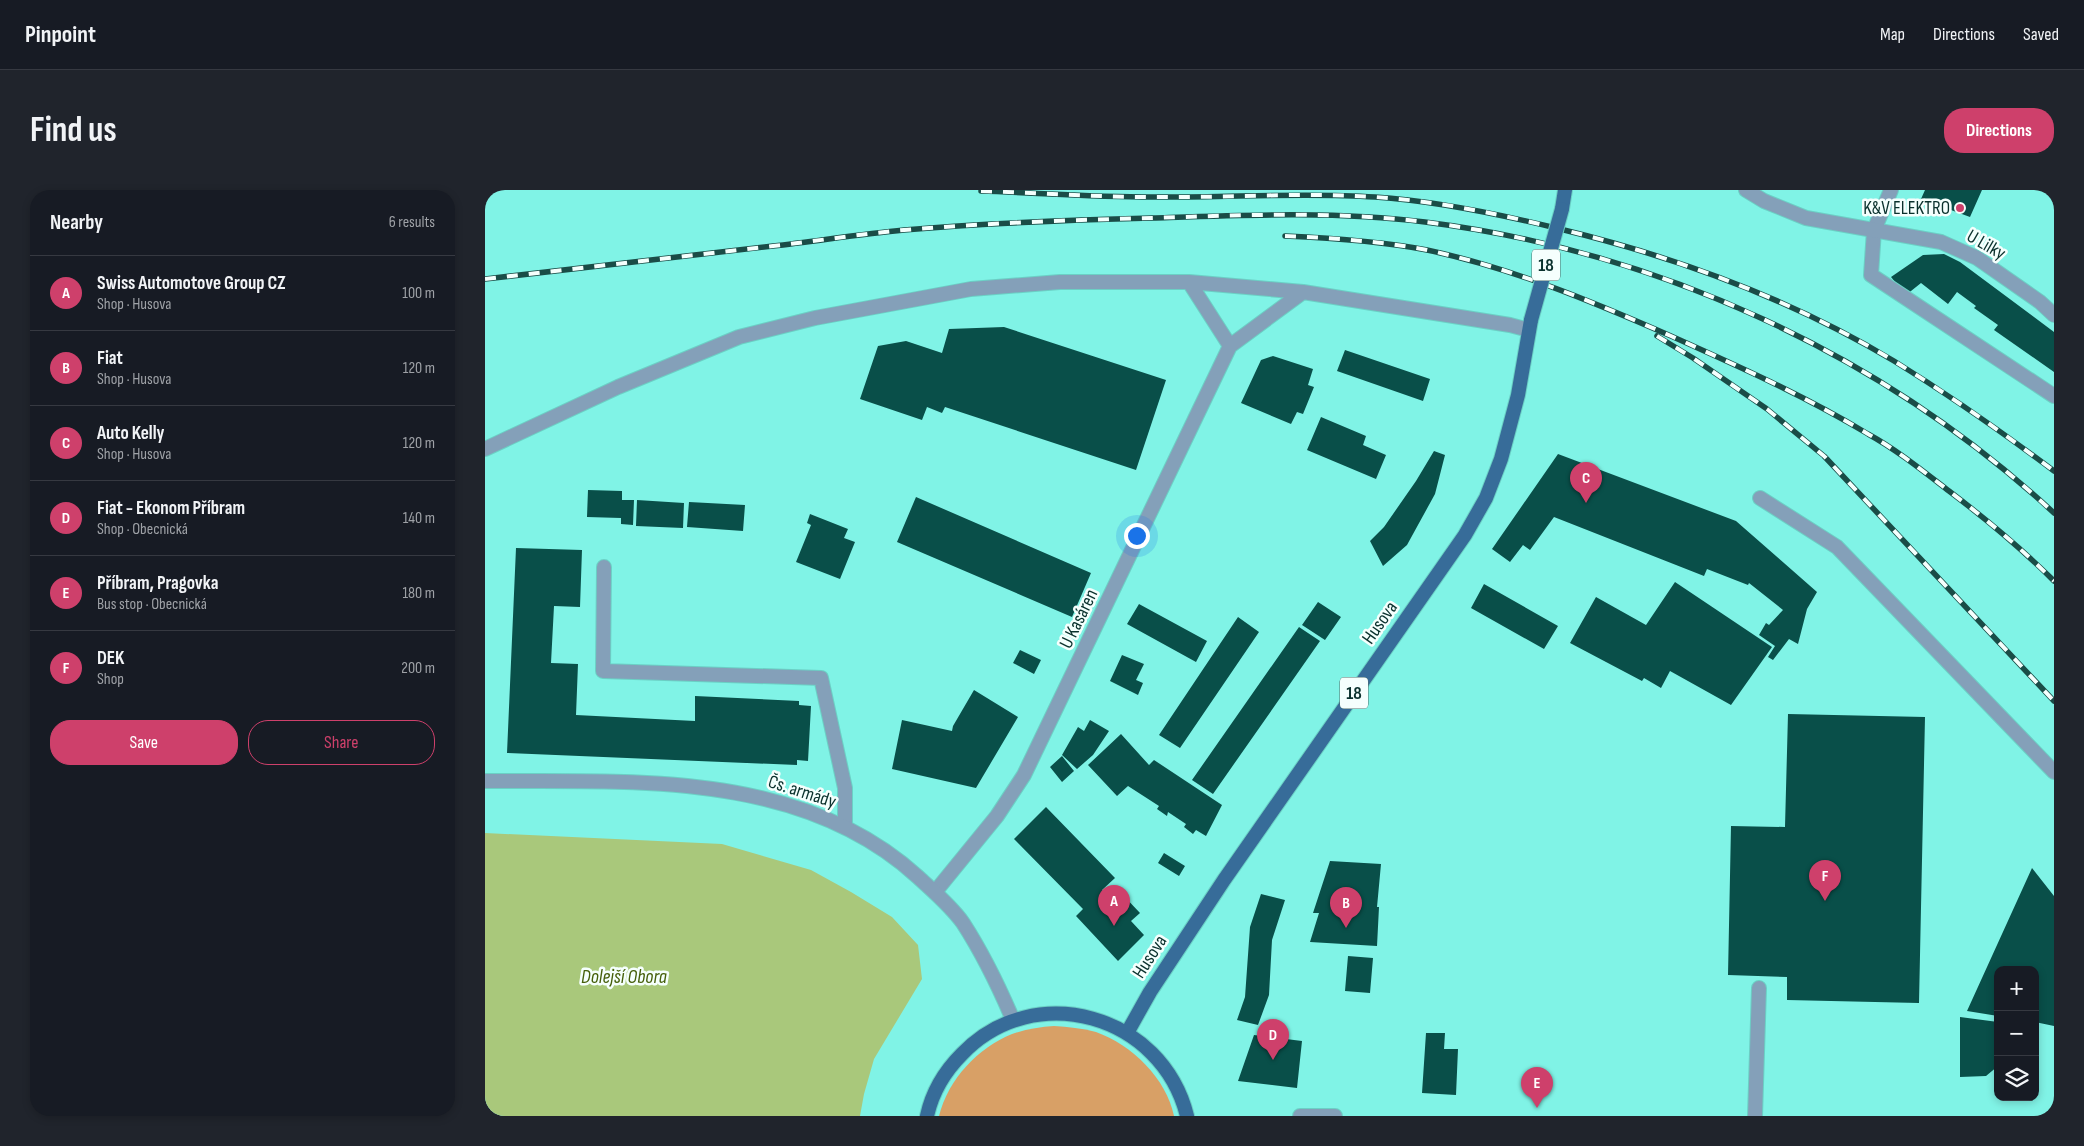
<!DOCTYPE html>
<html lang="en">
<head>
<meta charset="utf-8">
<style>
  :root { --surface:#171b24; --page:#20242c; --text:#f1f3f6; --muted:#9ea1a6; --line:#363941; --accent:#ce406b }
  body { margin:0; font-family:"Sofia Sans Condensed",sans-serif; background:var(--page); color:var(--text) }
  .controls { position:absolute; right:15px; bottom:15px; display:grid; overflow:hidden; border-radius:10px; box-shadow:0 2px 8px #0003 }
  .controls button { width:45px; height:45px; display:grid; place-items:center; padding:0; border:0; border-bottom:1px solid var(--line); background:var(--surface); color:var(--text); font:25px sans-serif }
  .you { position:absolute; left:651px; top:345px; width:18px; height:18px; margin:-12px; border:4px solid #fff; border-radius:50%; background:#1a73e8; box-shadow:0 0 0 8px #1a73e833 }
  .badge { display:grid; place-items:center; width:32px; height:32px; border-radius:50%; background:var(--accent); color:#fff; font-size:16px; font-weight:700 }
  .pin { position:absolute; translate:-50% -41px; filter:drop-shadow(0 1px 2px #0008) }
  .pin::after { content:''; position:absolute; top:26px; width:18px; height:15px; background:inherit; clip-path:polygon(0 0,100% 0,50% 100%) }
  .list { margin:0; padding:0; list-style:none }
  h2 { display:flex; justify-content:space-between; align-items:center; height:65px; margin:0; padding:0 20px; font-size:21px }
  h2 small { font-size:16px; font-weight:400; color:var(--muted) }
  .list li { display:grid; grid-template-columns:32px 1fr auto; gap:15px; align-items:center; box-sizing:border-box; height:75px; padding:0 20px; border-top:1px solid var(--line) }
  .list b { display:block; font-size:19px; white-space:nowrap }
  .list p { margin:0; font-size:16px; white-space:nowrap; color:var(--muted) }
  .list em { font-size:16px; font-style:normal; color:var(--muted) }
  .actions { display:flex; gap:10px; padding:15px 20px }
  .actions a { flex:1; padding:11px 0; border:1px solid var(--accent); border-radius:20px; text-align:center; font-size:18px; color:var(--accent) }
  .actions .main { background:var(--accent); color:#fff }
  .icon { flex:none; width:28px; height:28px; fill:none; stroke:currentColor; stroke-width:2; stroke-linecap:round; stroke-linejoin:round }
  .map { position:relative; flex:none; width:1569px; height:926px; overflow:hidden; border-radius:20px }
  header { display:flex; align-items:center; gap:30px; box-sizing:border-box; height:70px; padding:0 25px; background:var(--surface); border-bottom:1px solid var(--line) }
  header strong { font-size:24px }
  nav { display:flex; gap:28px; margin-inline-start:auto; font-size:18px }
  .intro { display:flex; align-items:center; justify-content:space-between; box-sizing:border-box; height:120px; padding:0 30px }
  h1 { margin:0; font-size:35px }
  .button { padding:12px 22px; border-radius:20px; background:var(--accent); color:#fff; font-size:18px; font-weight:700 }
  main { display:flex; gap:30px; padding:0 30px }
  aside { flex:1; background:var(--surface); border-radius:20px; box-shadow:0 2px 8px #0003 }
  .map>svg:first-child { display:block }
</style>
</head>
<body>
<header>
<strong>Pinpoint</strong>
<nav><a>Map</a><a>Directions</a><a>Saved</a></nav>
</header>
<div class="intro"><h1>Find us</h1><a class="button">Directions</a></div>
<main>
<aside>
<h2>Nearby<small>6 results</small></h2>
<ul class="list">
<li><span class="badge">A</span><div><b>Swiss Automotove Group CZ</b><p>Shop · Husova</p></div><em>100 m</em></li>
<li><span class="badge">B</span><div><b>Fiat</b><p>Shop · Husova</p></div><em>120 m</em></li>
<li><span class="badge">C</span><div><b>Auto Kelly</b><p>Shop · Husova</p></div><em>120 m</em></li>
<li><span class="badge">D</span><div><b>Fiat - Ekonom Příbram</b><p>Shop · Obecnická</p></div><em>140 m</em></li>
<li><span class="badge">E</span><div><b>Příbram, Pragovka</b><p>Bus stop · Obecnická</p></div><em>180 m</em></li>
<li><span class="badge">F</span><div><b>DEK</b><p>Shop</p></div><em>200 m</em></li>
</ul>
<div class="actions"><a class="main">Save</a><a>Share</a></div>
</aside>
<div class="map">
<svg width="1569" height="926" viewBox="0 0 1569 926">
  <rect width="100%" height="100%" fill="#80f3e6"/>
  <path fill="#d8a066" d="M569,836C583,837 597,838 611,842C647,855 681,888 689,926H454C463,889 493,858 527,844C541,839 555,837 569,836Z"/>
  <path fill="#a9c87b" d="M0,643L237,654L326,680L366,702L407,727L433,755L437,789L389,869L379,904L375,926H0Z"/>
  <path fill="#094f49" d="M1440,0H1497L1485,27L1436,9Z
    M1459,64L1475,72L1569,142V182L1509,140L1513,135L1489,118L1491,116L1472,102L1463,114L1436,93L1421,105L1406,87L1438,65Z
    M519,137L681,190L651,280L460,217L457,223L442,217L437,230L375,209L393,156L421,151L457,163L464,139Z
    M860,160L945,189L938,211L852,181Z
    M788,166L828,179L823,195L829,197L818,224L812,222L806,234L756,213L776,170Z
    M836,227L881,246L878,255L901,265L891,289L822,260Z
    M949,261L960,265L950,304L922,355L898,376L885,351L899,337L931,291Z
    M1073,264L1251,331L1332,402L1322,419L1313,454L1304,449L1288,470L1283,467L1290,456L1274,445L1281,433L1284,435L1298,420L1264,393L1263,395L1222,379L1219,386L1069,327L1045,360L1038,355L1025,372L1007,359Z
    M103,300L137,301V310H149L148,335L136,334V328L102,327Z
    M431,307L606,383L587,427L412,352Z
    M152,310L199,313L198,338L151,336Z
    M204,312L260,315L258,341L202,337Z
    M325,324L363,339L359,348L370,352L355,389L311,372L326,335L322,333Z
    M31,358L97,360L95,417L69,416L66,473L93,474L91,525L210,531V506L314,511V515L326,516L323,571L312,570V575L22,563Z
    M1190,392L1287,457L1246,515L1185,481L1176,498L1159,488L1157,491L1085,453L1111,407L1161,435Z
    M999,394L1073,436L1059,459L986,418Z
    M833,412L856,427L840,450L817,435Z
    M654,414L722,451L711,472L642,434Z
    M753,427L774,442L695,558L674,545Z
    M814,437L835,451L728,604L707,590Z
    M535,460L556,470L549,484L528,473Z
    M637,465L659,474L651,490L658,493L653,505L625,491Z
    M489,500L533,527L491,598L407,579L417,530L467,541L468,536Z
    M1303,524L1440,527L1434,813L1302,810V787L1243,785L1246,636L1300,637Z
    M605,530L624,541L608,565L592,579L577,565L593,537L599,541Z
    M636,544L664,575L669,570L737,615L721,646L711,640L708,644L699,637L701,634L683,622L682,626L672,619L674,616L643,596L632,606L603,575Z
    M577,566L589,581L577,592L565,577Z
    M561,617L630,688L617,700L629,712L637,704L655,723L646,731L659,745L633,771L591,726L598,719L529,649Z
    M679,663L700,676L694,686L673,673Z
    M845,671L896,674L892,717H894L892,756L825,752L834,723H828Z
    M1547,678L1569,706V836L1550,832V780H1513V826L1482,821Z
    M776,704L800,710L787,750L784,805L773,835L752,830L760,807L765,737Z
    M863,766L888,768L885,803L860,801Z
    M1475,827L1513,832V876L1501,886L1475,887Z
    M941,843H960L959,859H973L971,905L937,903Z
    M769,845L817,851L812,898L753,891Z"/>
  <g fill="none" stroke-linecap="round" stroke-linejoin="round">
    <g stroke="#6bd0c5" stroke-width="16">
      <path id="service" d="M1406,0L1389,40L1386,85L1569,206
        M1275,308L1352,357L1569,582
        M119,377L118,481L336,488L360,598V637
        M1270,926L1274,798"/>
    </g>
    <g stroke="#6bd0c5" stroke-width="16">
      <path id="minor" d="M1261,0L1279,11L1321,28L1456,52L1492,68L1555,112L1569,125
        M745,156L818,102
        M0,259L133,197L254,147L330,128L486,99L575,92H704L818,102L1025,135L1044,140
        M450,702L512,626L539,585L745,156L704,92"/>
    </g>
    <g stroke="#6bd0c5" stroke-width="16">
      <path id="tertiary" d="M0,591C148,592 316,580 433,687C448,701 466,716 478,733C498,764 514,797 528,830
        M815,926H850"/>
    </g>
    <g stroke="#6bd0c5" stroke-width="16">
      <path id="primary" d="M1077,19L1080,0
        M642,843L665,802L739,690L980,345L1001,308L1016,269L1033,205L1046,130
        M442,926C447,903 460,881 477,864C550,788 677,825 702,926"/>
    </g>
    <use href="#service" stroke="#84a0b9" stroke-width="14"/>
    <use href="#minor" stroke="#84a0b9" stroke-width="14"/>
    <use href="#tertiary" stroke="#84a0b9" stroke-width="14"/>
    <use href="#primary" stroke="#376c99" stroke-width="14"/>
    <g stroke="#1a4c47" stroke-width="5.5">
      <path id="rail" d="M496,1C553,3 610,7 667,7C741,8 816,2 890,7C952,11 1014,24 1075,39C1191,67 1306,109 1409,171C1464,205 1517,242 1569,281
        M800,46C847,48 895,51 942,60C1027,78 1106,111 1186,146C1253,176 1320,206 1383,244C1412,260 1438,281 1464,301C1501,329 1536,358 1569,391
        M0,89C96,78 192,67 288,56C332,51 376,44 419,40C502,33 585,30 667,28C759,25 850,21 940,32C1173,61 1397,164 1569,323
        M1172,146L1208,168L1282,219L1339,266L1569,511"/>
    </g>
    <use href="#rail" stroke="#f5fffd" stroke-width="4" stroke-dasharray="11" stroke-linecap="butt"/>
    <g stroke="#6bd0c5" stroke-width="16" stroke-linecap="butt">
      <path id="primary-bridge" d="M1046,130L1077,19"/>
    </g>
    <use href="#primary-bridge" stroke="#376c99" stroke-width="14"/>
  </g>
  <circle fill="#ce406b" stroke="#f5fffd" stroke-width="2" cx="1475" cy="18" r="5"/>
  <g text-anchor="middle" dominant-baseline="central" stroke-width="5" stroke-linejoin="round" paint-order="stroke">
    <g fill="#f5fffd" stroke="#506f6b" stroke-width="1">
      <rect x="1047" y="59.5" width="28" height="31" rx="4"/>
      <rect x="855" y="487.5" width="28" height="31" rx="4"/>
    </g>
    <g font-size="18" font-weight="bold" fill="#0a312d">
      <text x="1061" y="75">18</text>
      <text x="869" y="503">18</text>
    </g>
    <g font-size="19" fill="#0a312d" stroke="#f5fffd" text-anchor="end">
      <text x="1465" y="18">K&amp;V ELEKTRO</text>
    </g>
    <g font-size="19" fill="#0a312d" stroke="#f5fffd">
      <text transform="translate(1501 55) rotate(30)">U Lilky</text>
      <text transform="translate(594 429) rotate(-64)">U Kasáren</text>
      <text transform="translate(895 433) rotate(-55)">Husova</text>
      <text transform="translate(317 602) rotate(18)">Čs. armády</text>
      <text transform="translate(665 767) rotate(-57)">Husova</text>
    </g>
    <g font-size="20" font-style="italic" fill="#455f0a" stroke="#f5fffd">
      <text x="139" y="787">Dolejší Obora</text>
    </g>
  </g>
</svg>
<div class="controls">
<button>+</button>
<button>−</button>
<button><svg class="icon" aria-label="layers" viewBox="0 0 24 24"><path d="M12 4l9 5-9 5-9-5zM3 14l9 5 9-5"/></svg></button>
</div>
<div class="you"></div>
<div class="pin badge" style="left:629px;top:736px">A</div>
<div class="pin badge" style="left:861px;top:738px">B</div>
<div class="pin badge" style="left:1101px;top:313px">C</div>
<div class="pin badge" style="left:788px;top:870px">D</div>
<div class="pin badge" style="left:1052px;top:918px">E</div>
<div class="pin badge" style="left:1340px;top:711px">F</div>
</div>
</main>
</body>
</html>
